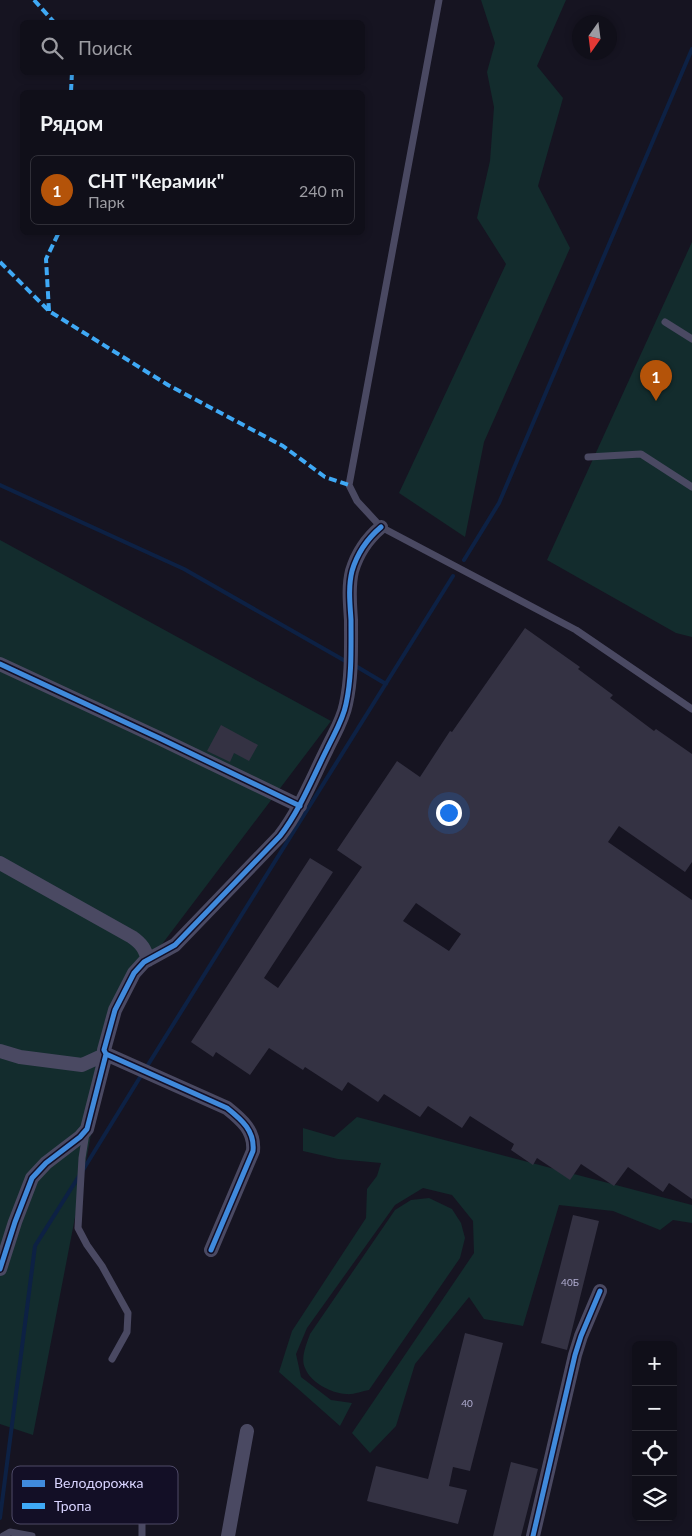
<!DOCTYPE html>
<html lang="ru">
<head>
<meta charset="utf-8">
<style>
  :root { --surface:#100f19; --page:#191822; --text:#f1f3f6; --muted:#9c9ca2; --line:#302f38; --accent:#b45309 }
  body { margin:0; font-family:Lato,sans-serif; background:var(--page); color:var(--text) }
  .controls { position:absolute; right:15px; bottom:15px; display:grid; overflow:hidden; border-radius:8px; box-shadow:0 2px 8px #0003 }
  .controls button { width:45px; height:45px; display:grid; place-items:center; padding:0; border:0; border-bottom:1px solid var(--line); background:var(--surface); color:var(--text); font:25px sans-serif }
  .compass { position:absolute; left:572px; top:15px; width:45px; height:45px; border-radius:50%; background:var(--surface); box-shadow:0 2px 8px #0003; rotate:194deg }
  .you { position:absolute; left:448px; top:812px; width:18px; height:18px; margin:-12px; border:4px solid #fff; border-radius:50%; background:#1a73e8; box-shadow:0 0 0 8px #1a73e833 }
  .badge { display:grid; place-items:center; width:32px; height:32px; border-radius:50%; background:var(--accent); color:#fff; font-size:16px; font-weight:700 }
  .pin { position:absolute; translate:-50% -41px; filter:drop-shadow(0 1px 2px #0008) }
  .pin::after { content:''; position:absolute; top:26px; width:18px; height:15px; background:inherit; clip-path:polygon(0 0,100% 0,50% 100%) }
  .list { margin:0; padding:0; list-style:none }
  h2 { display:flex; justify-content:space-between; align-items:center; height:65px; margin:0; padding:0 20px; font-size:21px }
  h2 small { font-size:16px; font-weight:400; color:var(--muted) }
  .list li { display:grid; grid-template-columns:32px 1fr auto; gap:15px; align-items:center; box-sizing:border-box; height:70px; margin:0 10px 10px; padding:0 10px; border:1px solid var(--line); border-radius:8px }
  .list b { display:block; font-size:19px; white-space:nowrap }
  .list p { margin:0; font-size:16px; white-space:nowrap; color:var(--muted) }
  .list em { font-size:16px; font-style:normal; color:var(--muted) }
  .icon { flex:none; width:28px; height:28px; fill:none; stroke:currentColor; stroke-width:2; stroke-linecap:round; stroke-linejoin:round }
  .map { position:relative; flex:none; width:692px; height:1536px; overflow:hidden }
  .search { position:absolute; background:var(--surface); box-shadow:0 2px 8px #0003; left:20px; top:20px; width:345px; height:55px; display:flex; align-items:center; gap:12px; box-sizing:border-box; padding:0 18px; border-radius:8px; color:var(--muted); font-size:19px }
  .panel { position:absolute; background:var(--surface); box-shadow:0 2px 8px #0003; left:20px; top:90px; width:345px; height:145px; border-radius:8px }
  .map>svg:first-child { display:block }
</style>
</head>
<body>
<div class="map">
<svg width="692" height="1536" viewBox="0 0 692 1536">
  <rect width="100%" height="100%" fill="#161421"/>
  <path fill="#132c2d" d="M481,0H566L537,66L563,98L538,186L570,248L484,442L465,537L399,493L506,264L477,218L490,161L494,107L487,72L495,43Z
    M692,242V637L676,633L547,560Z
    M0,540L331,721L116,1005L33,1435L0,1424Z
    M357,1117L692,1205V1223L673,1220L660,1230L613,1211L559,1205L523,1326L484,1319L469,1297L415,1364L396,1426L370,1453L352,1433L474,1253L473,1221L452,1195L423,1188L395,1205L307,1328L296,1354L301,1377L331,1400L352,1403L340,1426L279,1372L292,1331L366,1218L367,1189L377,1176L381,1163L338,1159L303,1151V1128L334,1137Z
    M429,1198L452,1209L461,1223L465,1238L460,1258L369,1390C362,1391 353,1395 346,1394C331,1393 311,1383 305,1368C300,1358 307,1343 310,1334L395,1210L411,1200Z"/>
  <g fill="none" stroke-linecap="round" stroke-linejoin="round">
    <path stroke="#0d2144" stroke-width="4" d="M0,485L184,569L347,662
      M464,560L499,503L692,49
      M354,665L386,684
      M146,1068L453,576
      M83,1170L142,1074
      M0,1518L35,1246L79,1176"/>
  </g>
  <path fill="#343243" fill-rule="evenodd" d="M525,628L580,667L578,669L613,695L610,698L654,731L656,729L692,754V862L685,872L619,826L608,842L692,900V1199L669,1183L663,1192L628,1167L614,1186L581,1164L570,1180L537,1158L533,1165L511,1150L514,1144L470,1116L462,1128L428,1106L420,1117L384,1094L378,1102L348,1082L342,1091L305,1067L303,1070L269,1048L250,1075L216,1052L213,1057L191,1042L310,858L333,872L264,978L278,988L362,867L337,850L397,761L420,777L450,731L452,732ZM416,903L461,934L449,951L403,921Z
    M221,725L258,745L249,761L234,753L230,762L207,751Z
    M573,1215L599,1221L567,1350L541,1343Z
    M465,1333L503,1343L470,1471L453,1467L449,1486L467,1490L458,1524L367,1501L376,1466L428,1479Z
    M511,1462L538,1469L521,1536H493Z"/>
  <g fill="none" stroke-linecap="round" stroke-linejoin="round">
    <path stroke="#4a4962" stroke-width="7" d="M439,0L349,485L357,501L381,527L576,630L692,709
      M665,322L692,339
      M588,457L641,454L692,487
      M86,1133L82,1158L78,1228L87,1245L102,1266L128,1313L127,1332L112,1359
      M3,1536L10,1532L32,1536
      M142,1536V1515L147,1490"/>
    <path stroke="#4a4962" stroke-width="14" d="M0,664L159,738L300,806
      M0,863L132,937C142,944 145,949 148,960
      M0,1051L20,1057L82,1065L106,1054
      M106,1054L227,1108C242,1120 255,1131 253,1151L211,1250
      M0,1269L15,1222L32,1178L46,1163L80,1137L87,1129L106,1054L104,1050L115,1010L134,973L144,962L175,945L280,836C300,810 312,779 327,749C334,734 343,720 346,704C352,677 351,648 351,620C350,604 348,587 352,571C357,554 368,538 381,527
      M228,1536L247,1431
      M533,1536L575,1355L581,1336L600,1291"/>
    <path stroke="#3fa9f5" stroke-width="4" stroke-dasharray="8 4" stroke-linecap="butt" d="M34,0L54,22
      M71,92L72,72
      M0,262L49,311L168,385L283,446L325,477L349,485
      M49,311L46,259L59,232"/>
    <g stroke="#130f26" stroke-width="8">
      <path id="cycleway" d="M0,664L159,738L300,806
        M106,1054L227,1108C242,1120 255,1131 253,1151L211,1250
        M0,1269L15,1222L32,1178L46,1163L80,1137L87,1129L106,1054L104,1050L115,1010L134,973L144,962L175,945L280,836C300,810 312,779 327,749C334,734 343,720 346,704C352,677 351,648 351,620C350,604 348,587 352,571C357,554 368,538 381,527
        M533,1536L575,1355L581,1336L600,1291"/>
    </g>
    <use href="#cycleway" stroke="#408adc" stroke-width="5"/>
  </g>
  <g text-anchor="middle" dominant-baseline="central" stroke-width="4" stroke-linejoin="round" paint-order="stroke">
    <g font-size="10" fill="#b0acd0">
      <text x="570" y="1282">40Б</text>
      <text x="467" y="1403">40</text>
    </g>
  </g>
  <rect x="12" y="1466" width="166" height="58" rx="8" fill="#130f26" stroke="#4e4a67" stroke-width="1"/>
  <rect x="22" y="1480" width="23" height="7" fill="#408adc"/>
  <rect x="22" y="1503" width="23" height="6" fill="#3fa9f5"/>
  <g font-size="14" fill="#d9d4ff">
    <text x="54" y="1488">Велодорожка</text>
    <text x="54" y="1511">Тропа</text>
  </g>
</svg>
<div class="controls">
<button>+</button>
<button>−</button>
<button><svg class="icon" aria-label="locate" viewBox="0 0 24 24"><circle cx="12" cy="12" r="6"/><path d="M12 2v4M12 18v4M2 12h4M18 12h4"/></svg></button>
<button><svg class="icon" aria-label="layers" viewBox="0 0 24 24"><path d="M12 4l9 5-9 5-9-5zM3 14l9 5 9-5"/></svg></button>
</div>
<svg class="compass" viewBox="-18 -18 36 36"><path d="M0-13l5 13h-10z" fill="#e53935"/><path d="M0 13l5-13h-10z" fill="#9c9ca2"/></svg>
<div class="you"></div>
<div class="pin badge" style="left:656px;top:401px">1</div>
<div class="search"><svg class="icon" aria-label="search" viewBox="0 0 24 24"><circle cx="10" cy="10" r="6"/><path d="M15 15l6 6"/></svg>Поиск</div>
<section class="panel">
<h2>Рядом<small></small></h2>
<ul class="list">
<li><span class="badge">1</span><div><b>СНТ &quot;Керамик&quot;</b><p>Парк</p></div><em>240 m</em></li>
</ul>
</section>
</div>
</body>
</html>
